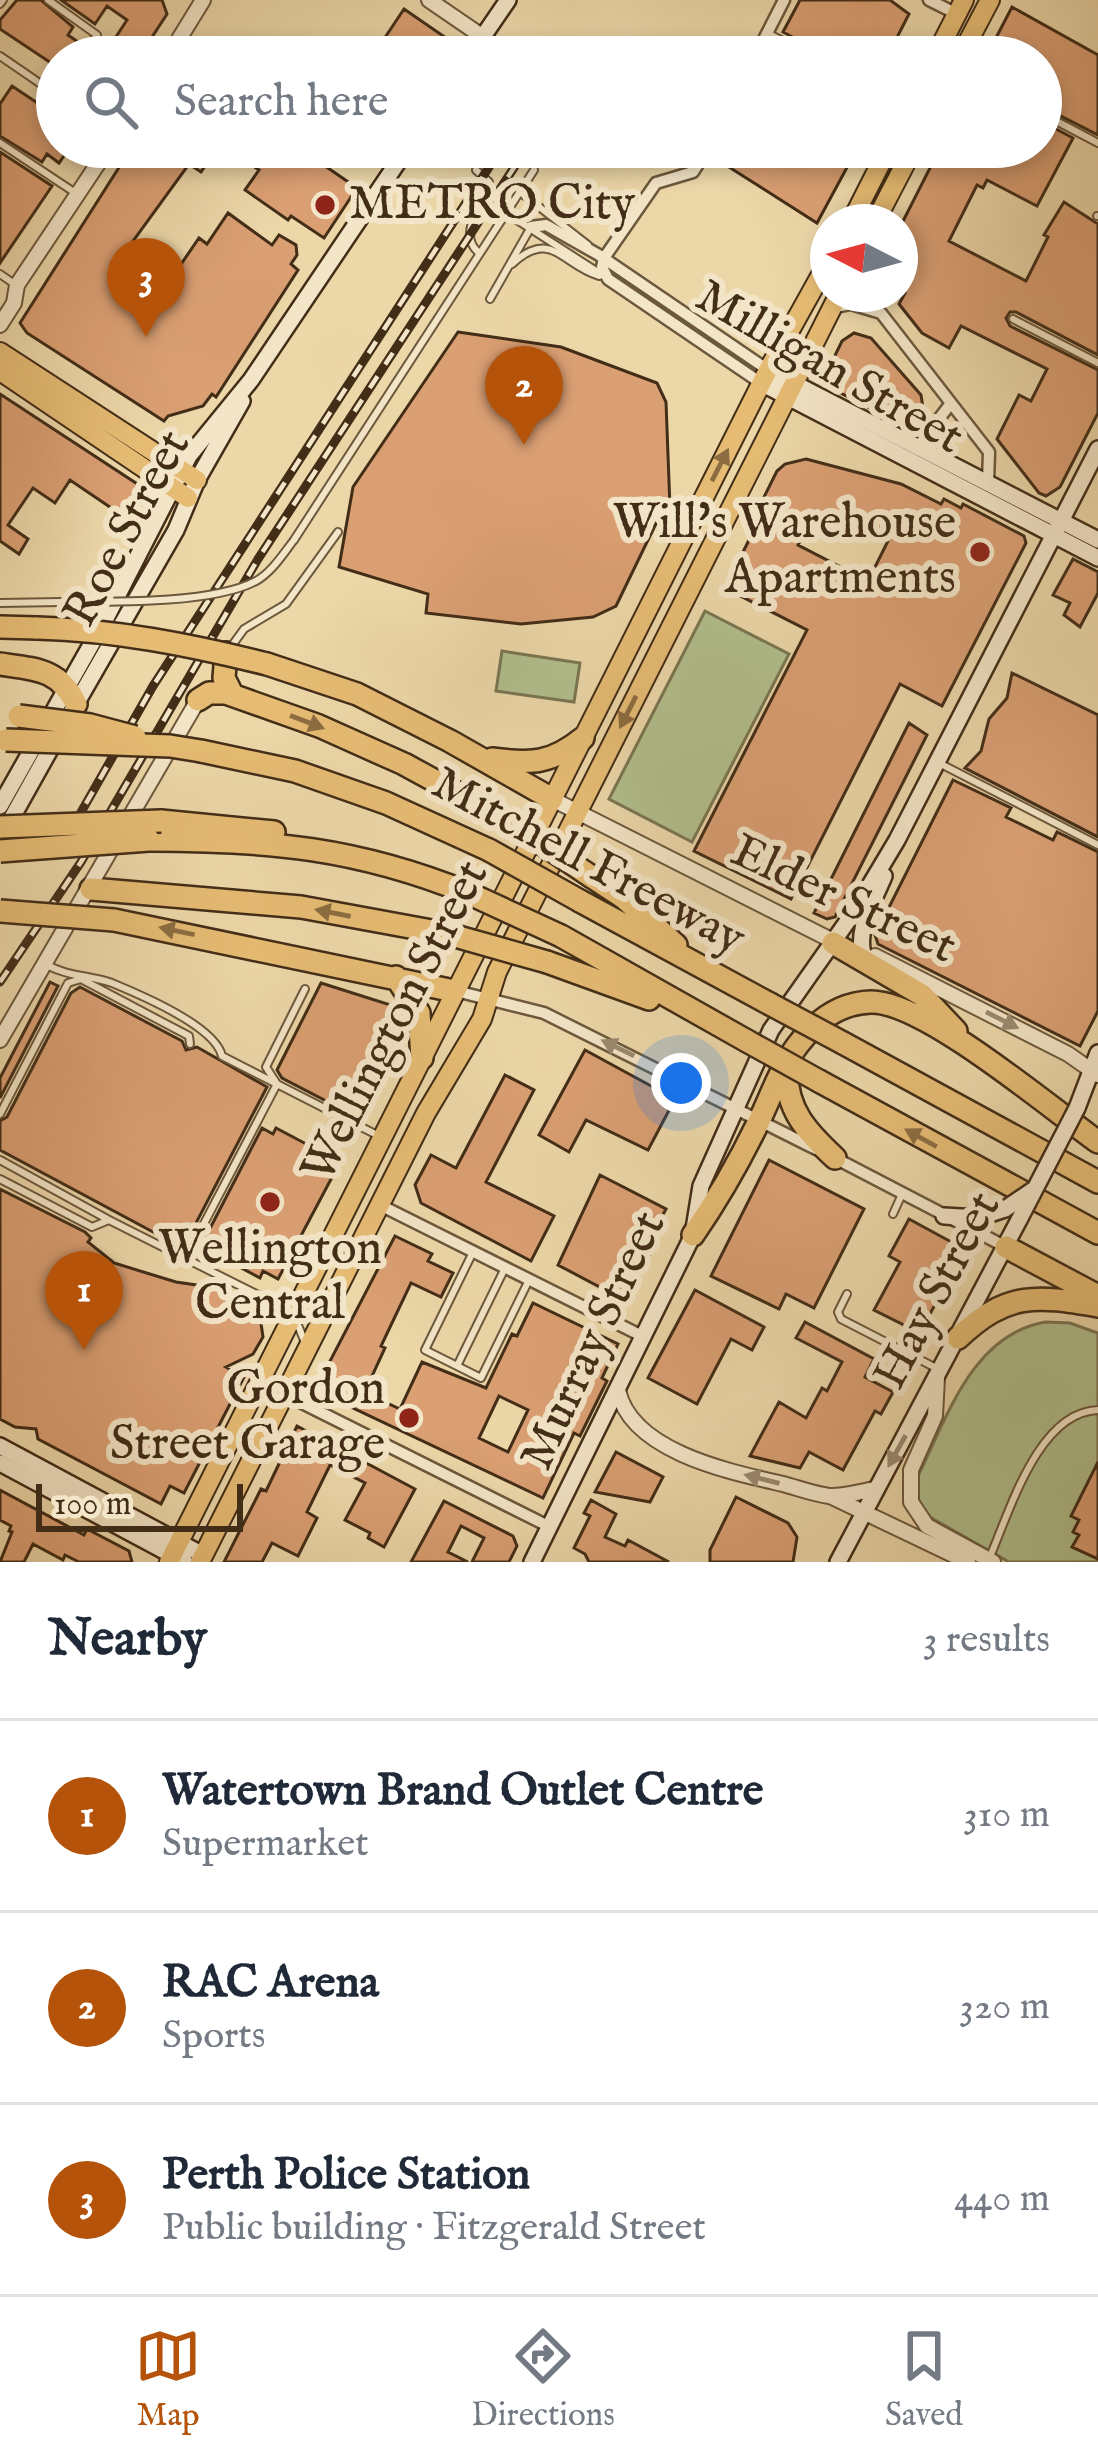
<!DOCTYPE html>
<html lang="en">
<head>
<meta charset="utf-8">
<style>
  :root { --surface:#fff; --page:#f2f2f3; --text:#1f2937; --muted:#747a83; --line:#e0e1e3; --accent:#b45309 }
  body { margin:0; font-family:"IM FELL English",serif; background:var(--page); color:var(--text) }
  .compass { position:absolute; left:810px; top:204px; width:108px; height:108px; border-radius:50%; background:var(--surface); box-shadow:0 6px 18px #0003; rotate:276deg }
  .scale { position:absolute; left:36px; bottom:30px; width:207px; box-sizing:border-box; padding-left:12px; border:6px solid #422d17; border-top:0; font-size:33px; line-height:42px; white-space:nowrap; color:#422d17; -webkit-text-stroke:9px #f3e5c7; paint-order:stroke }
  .you { position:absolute; left:681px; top:1083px; width:42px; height:42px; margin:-30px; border:9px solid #fff; border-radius:50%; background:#1a73e8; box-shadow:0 0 0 18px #1a73e833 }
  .badge { display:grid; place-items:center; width:78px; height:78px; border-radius:50%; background:var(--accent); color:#fff; font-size:39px; font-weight:700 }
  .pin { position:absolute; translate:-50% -99px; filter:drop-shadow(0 3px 6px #0008) }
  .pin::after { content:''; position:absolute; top:63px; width:42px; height:36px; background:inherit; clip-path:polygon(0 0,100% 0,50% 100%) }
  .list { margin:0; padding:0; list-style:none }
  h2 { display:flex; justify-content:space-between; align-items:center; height:156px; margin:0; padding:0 48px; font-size:51px }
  h2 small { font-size:39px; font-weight:400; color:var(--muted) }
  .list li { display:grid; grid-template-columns:78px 1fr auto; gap:36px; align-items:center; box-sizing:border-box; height:192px; padding:0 48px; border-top:3px solid var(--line) }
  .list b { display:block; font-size:45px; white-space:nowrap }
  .list p { margin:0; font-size:39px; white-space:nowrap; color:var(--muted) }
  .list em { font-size:39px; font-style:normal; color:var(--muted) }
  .icon { flex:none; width:66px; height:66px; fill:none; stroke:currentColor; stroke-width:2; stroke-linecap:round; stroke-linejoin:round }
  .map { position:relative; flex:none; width:1098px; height:1562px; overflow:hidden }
  .search { position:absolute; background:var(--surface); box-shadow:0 6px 18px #0003; left:36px; right:36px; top:36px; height:132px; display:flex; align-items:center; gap:30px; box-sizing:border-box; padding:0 42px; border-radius:66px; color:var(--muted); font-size:45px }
  .sheet { height:732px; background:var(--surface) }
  nav { display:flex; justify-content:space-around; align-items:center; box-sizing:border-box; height:168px; border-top:3px solid var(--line); background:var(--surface); font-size:33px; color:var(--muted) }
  nav a { display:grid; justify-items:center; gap:6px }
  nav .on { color:var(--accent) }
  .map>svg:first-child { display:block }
</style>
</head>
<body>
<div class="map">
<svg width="1098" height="1562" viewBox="0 0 1098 1562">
  <rect width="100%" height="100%" fill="#ecd7a9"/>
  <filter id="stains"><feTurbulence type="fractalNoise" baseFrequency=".00167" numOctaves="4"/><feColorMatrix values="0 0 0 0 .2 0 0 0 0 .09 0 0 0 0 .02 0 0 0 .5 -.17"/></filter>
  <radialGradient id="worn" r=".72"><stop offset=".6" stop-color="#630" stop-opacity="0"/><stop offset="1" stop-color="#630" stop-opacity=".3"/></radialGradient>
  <path fill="#b1bf8d" stroke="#7a7652" stroke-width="3" d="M705,611L789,654L692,842L609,799Z
    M502,651L580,663L574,702L496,691Z
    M1046,1322L1070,1323L1098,1333V1562H1009L919,1511L914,1484C945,1424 970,1334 1046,1322Z"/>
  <path fill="#da9f73" stroke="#422d17" stroke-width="3" fill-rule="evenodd" d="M17,0H41L73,27L68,35L81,44L75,57H57V67L0,29V20Z
    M61,0H162L167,14L139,57H91L100,44L108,49L127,20L107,6L95,24Z
    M800,0H890L909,14L887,57H821L817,50L783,32Z
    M1012,7L1098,55V135L1041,106V57H986Z
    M404,9L449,40L442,57H372Z
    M12,86L57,116V147H70L59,163L47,154L42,162L0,136V104Z
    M1041,121L1073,138L1037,206L987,180L983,188L977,185L949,241L1026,281L1048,237L1044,235L1064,202L1098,224V355L1016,312H1010L1006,318L1010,326L1098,370V413L1060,487L1046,496L1039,493L997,439L1019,395L1031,401L1047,369L961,326L949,348L922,333L899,304L905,293L900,290V227L933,162L937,164L946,147H1041Z
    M132,147H218L201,172L189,164L133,241L177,270L199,238L207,244L228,213L272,245L279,235L296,245L297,255L291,264L298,270L216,397L212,394L203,406L168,416L164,421L27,333L20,323Z
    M261,147L271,152L274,147H306L328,162L325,166L357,188L324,238L291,216L288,220L245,190L259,170L250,164Z
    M728,147H858L817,223L721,162Z
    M0,152L52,186L0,263Z
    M458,332L561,347L657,383L666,402L670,508L663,509L616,606L593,617L521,624L426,613L428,594L339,567L353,487Z
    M854,333L871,338L921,395L923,408L916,421L899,423L825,385V376L842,341Z
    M0,394L148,491L129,520L70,480L55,503L33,488L8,525L28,539L19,554L0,541Z
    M806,459L901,484L941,504L944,499L961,508L963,504L1024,536L1026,543L942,706L900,684L791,899L694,851L807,630L725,588L760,518L755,515L777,471L785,464ZM815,511L890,537L868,581L798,545Z
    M1073,559L1098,572V593L1080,627L1064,615L1070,603L1053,595Z
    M1012,673L1098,715V837L965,768L981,751L989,719L1007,698Z
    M909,723L927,735L835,917L827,919L814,913Z
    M953,780L1011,808L1006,817L1053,840L1057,832L1098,852V1011L1080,1046L878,944L875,935Z
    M50,982L58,986L0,1098V1078Z
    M321,983L397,1007V1034L391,1052L357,1117L282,1078L277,1070Z
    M80,987L182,1041L186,1050L197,1047L267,1087L183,1248L0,1150V1121L7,1117L71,993Z
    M585,1050L675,1099L648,1150L586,1120L569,1152L539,1135Z
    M505,1075L534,1090L486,1182L554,1216L531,1261L421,1203L415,1185L431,1155L456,1168Z
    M262,1128L273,1134L276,1128L325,1154L323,1157L338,1166L278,1279L263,1271L260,1278L210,1251L213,1245L204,1240Z
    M769,1160L864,1209L814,1308L786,1294L779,1309L711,1276Z
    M600,1175L666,1209L643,1253L649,1256L626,1301L558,1265Z
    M0,1189L85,1232L91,1238L88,1242L114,1263L176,1282L217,1288L245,1300L260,1317L263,1337L253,1354L226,1367L244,1377L184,1493L170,1486L161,1504L38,1439L36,1429L15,1427L0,1419Z
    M909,1219L955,1244L929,1292L939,1297L920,1333L874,1310L900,1262L889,1256Z
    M395,1236L432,1254L428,1261L453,1273L441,1297L411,1283L381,1346L385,1348L372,1376L378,1378L370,1395L400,1409L422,1362L486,1388L512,1334L517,1336L533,1303L618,1344L602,1378L607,1381L580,1436L574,1433L543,1498L315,1390ZM499,1396L528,1410L508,1452L479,1438Z
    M695,1290L764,1327L752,1350L731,1339L697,1404L648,1378Z
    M805,1322L874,1359L865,1377L893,1392L881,1414L875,1411L843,1470L809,1452L800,1468L750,1456L779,1402L806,1418L822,1388L827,1391L842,1362L796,1338Z
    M297,1426L415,1489L384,1547L368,1538L370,1533L345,1520L365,1483L330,1465L307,1512L317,1518L298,1556L272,1543L262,1562H224L261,1489L266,1491Z
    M616,1452L663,1477L650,1502L595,1492Z
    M1098,1462V1559L1072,1547L1079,1535L1073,1532L1079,1520L1071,1516Z
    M0,1490L84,1535L87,1529L129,1551L132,1562H79L65,1555L63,1560L33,1544L24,1562H0L12,1532L9,1531L11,1526L0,1520Z
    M736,1497L788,1523L797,1537L793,1562H710V1550Z
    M591,1500L616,1514L605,1537L625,1546L628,1540L669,1562H589L585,1554L574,1548L590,1516L584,1513Z
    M444,1501L513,1536L517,1546L509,1562H472L484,1538L461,1526L448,1552L468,1562H411Z"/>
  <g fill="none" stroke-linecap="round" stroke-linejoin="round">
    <g stroke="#6c583c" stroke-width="10">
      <path id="service" d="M48,0L97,35L82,57
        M0,4L3,0
        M769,34L814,57
        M0,56L57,95
        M1041,113L1098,143
        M0,143L77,194
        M476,170L489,182C483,206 457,233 478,252
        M520,192L588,245
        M506,213L604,276
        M1097,216H1098
        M512,264C551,228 561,264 599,276
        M0,274L13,283
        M490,299L531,227
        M1013,319L1098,363
        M294,540L534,170
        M0,603L61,602
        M228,651L244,629L286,604L338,532
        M941,764L1098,845
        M47,965C69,977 90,975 112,983C141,995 215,1026 222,1056L381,1137
        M0,1114L68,983L81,979L189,1036L190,1044
        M0,1160L109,1220
        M0,1179L92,1227L109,1220L268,1300L293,1313L304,1340
        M893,1214L902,1194
        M473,1252L425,1350L481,1378L528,1282
        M186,1258L277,1084L266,1067L305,989
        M847,1294L838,1312L841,1319L938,1369
        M457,1366L505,1268
        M989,1559C1010,1511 1038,1412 1098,1410"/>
    </g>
    <g stroke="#6c583c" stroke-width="15">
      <path id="minor" d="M929,0L957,14
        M755,57L784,0
        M709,147L693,172L656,183L604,258L602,267L608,279L761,383
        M531,227L546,225L599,255L768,370
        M835,307L851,304L881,313L989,452L988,483
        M917,448L951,403
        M456,991L544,1013L816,1149
        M833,1157L1006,1247
        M380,1205L644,1337
        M284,1394L550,1527"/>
    </g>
    <g stroke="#6c583c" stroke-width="18">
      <path id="tertiary" d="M429,0L483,37
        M168,57L203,0
        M0,325L14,303L17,285L109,147
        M552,799L837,943
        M875,956L1068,1054L1098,1075
        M0,1040L198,700
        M937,1378L935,1416L911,1470V1502L927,1526L993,1562
        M618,1390C631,1452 731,1472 783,1484C798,1488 814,1494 829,1496C844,1497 862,1491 876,1489
        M832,1497L968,1562"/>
    </g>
    <g stroke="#422d17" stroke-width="20">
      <path id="secondary" d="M469,57L508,0
        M768,370L1098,540
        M761,383L1098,558
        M72,711L176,530L197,480L242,401
        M0,806L104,622L189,456L251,380L408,147
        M0,839L57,737
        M866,961C852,935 874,901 884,876
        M1077,1108L1098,1053
        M944,1216L978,1218L1005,1209
        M0,1446L203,1555
        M0,1463L185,1562
        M532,1562L693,1235L701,1186L771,1030L854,912L897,840L1098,449
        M838,1562L1020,1218"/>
    </g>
    <g stroke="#422d17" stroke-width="22">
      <path id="primary" d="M935,57L964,0
        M960,57L990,0
        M851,222L889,147
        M875,222L914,147
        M0,352L197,480
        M0,371L188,498
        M169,1562L768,370L828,262
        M200,1562L426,1113L482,1019L497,972L839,294"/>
    </g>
    <g stroke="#422d17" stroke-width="26">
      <path id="motorway" d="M0,627L37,628
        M226,653L224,678L232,694
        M0,664C35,669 60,669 76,704
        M267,664L357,694L450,741L552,799
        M198,700L209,693H226L319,726L404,764L505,819
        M201,751L295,771L386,803L489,850
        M492,759C531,764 551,764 583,738
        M161,821L274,832
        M149,840C268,840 357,848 468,893
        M592,877L624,898L676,945
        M91,889L301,907L448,934
        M580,901L770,1004
        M114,920L454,991
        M561,936L747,1041
        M833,943L922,995L956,1031
        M547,962L649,999
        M396,977L419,1013L422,1058
        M843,1043L1098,1182
        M787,1068C785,1109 807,1132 835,1158
        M819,1081L1098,1233
        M693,1235C718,1199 739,1162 758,1123C769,1101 777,1077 790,1056C809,1027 834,1003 871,1002C924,1001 1050,1108 1098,1142
        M1006,1247L1098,1296
        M958,1338C1007,1292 1035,1295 1098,1306"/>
    </g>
    <use href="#service" stroke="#f3e5c7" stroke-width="6"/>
    <use href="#minor" stroke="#f3e5c7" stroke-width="10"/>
    <use href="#tertiary" stroke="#f3e5c7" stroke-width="14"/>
    <use href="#secondary" stroke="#f3e5c7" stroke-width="15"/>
    <use href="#primary" stroke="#e6bc74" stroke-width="18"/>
    <use href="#motorway" stroke="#e6bc74" stroke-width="21"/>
    <g stroke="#422d17" stroke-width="9">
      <path id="rail" d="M72,828L153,686L502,147
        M0,982L81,862L258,559L519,160"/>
    </g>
    <use href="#rail" stroke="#f3e5c7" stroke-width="4.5" stroke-dasharray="14" stroke-linecap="butt"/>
    <g stroke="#6c583c" stroke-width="10" stroke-linecap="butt">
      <path id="service-bridge" d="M61,602C111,602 213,604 256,581C272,572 283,554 294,540"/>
    </g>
    <g stroke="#422d17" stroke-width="20" stroke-linecap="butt">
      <path id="secondary-bridge" d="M1005,1209L1033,1190
        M1020,1218L1077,1108"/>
    </g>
    <g stroke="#422d17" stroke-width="26" stroke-linecap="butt">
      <path id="motorway-bridge" d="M37,628C115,630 191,645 267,664
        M19,716L90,725L135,737
        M6,740L170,746L201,751
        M505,819L592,877
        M0,827L161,821
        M489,850L580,901
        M0,851L149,840
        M468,893L561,936
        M0,911L114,920
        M448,934L547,962
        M770,1004L843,1043
        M747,1041L819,1081"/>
    </g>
    <use href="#service-bridge" stroke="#f3e5c7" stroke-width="6"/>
    <use href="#secondary-bridge" stroke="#f3e5c7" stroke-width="15"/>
    <use href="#motorway-bridge" stroke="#e6bc74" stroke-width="21"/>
  </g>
  <defs><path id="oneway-solid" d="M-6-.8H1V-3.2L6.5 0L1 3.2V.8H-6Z" transform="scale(3)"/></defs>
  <g fill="#8c6d41">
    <use href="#oneway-solid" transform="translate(720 465) rotate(-63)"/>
    <use href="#oneway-solid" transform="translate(628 712) rotate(117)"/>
    <use href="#oneway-solid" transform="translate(307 722) rotate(21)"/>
    <use href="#oneway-solid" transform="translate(333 913) rotate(-169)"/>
    <use href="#oneway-solid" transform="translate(177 931) rotate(-168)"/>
    <use href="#oneway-solid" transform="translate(921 1138) rotate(-151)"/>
  </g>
  <g fill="#9a896f">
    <use href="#oneway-solid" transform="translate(1002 1020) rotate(27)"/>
    <use href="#oneway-solid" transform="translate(618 1048) rotate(-154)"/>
    <use href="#oneway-solid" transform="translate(897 1451) rotate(119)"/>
    <use href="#oneway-solid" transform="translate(762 1479) rotate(-166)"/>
  </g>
  <g fill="#8f2418" stroke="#f3e5c7" stroke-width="4.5">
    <circle cx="325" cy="205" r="12"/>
    <circle cx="980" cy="552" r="12"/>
    <circle cx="270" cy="1202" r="12"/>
    <circle cx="409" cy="1418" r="12"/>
  </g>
  <g text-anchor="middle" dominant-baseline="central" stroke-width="12" stroke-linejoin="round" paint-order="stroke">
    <g font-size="48" fill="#422d17" stroke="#f3e5c7" text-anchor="end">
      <text x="349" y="205" text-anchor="start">METRO City</text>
      <text x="956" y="524">Will's Warehouse<tspan x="956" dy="55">Apartments</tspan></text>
      <text x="270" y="1250" text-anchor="middle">Wellington<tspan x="270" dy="55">Central</tspan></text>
      <text x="385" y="1390">Gordon<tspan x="385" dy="55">Street Garage</tspan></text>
    </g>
    <g font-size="48" fill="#422d17" stroke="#f3e5c7">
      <text transform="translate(829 368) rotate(30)">Milligan Street</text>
      <text transform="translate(128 529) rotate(-62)">Roe Street</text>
      <text transform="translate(588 862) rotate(28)">Mitchell Freeway</text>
      <text transform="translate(843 900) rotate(25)">Elder Street</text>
      <text transform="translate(396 1022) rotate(-63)">Wellington Street</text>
      <text transform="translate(938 1291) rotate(-62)">Hay Street</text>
      <text transform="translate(594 1341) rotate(-65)">Murray Street</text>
    </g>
  </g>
  <rect width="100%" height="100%" filter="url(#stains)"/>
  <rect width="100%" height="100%" fill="url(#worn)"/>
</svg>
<svg class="compass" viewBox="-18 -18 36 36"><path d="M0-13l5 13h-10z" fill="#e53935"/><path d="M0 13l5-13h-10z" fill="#747a83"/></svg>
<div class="scale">100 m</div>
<div class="you"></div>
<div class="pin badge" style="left:84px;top:1350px">1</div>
<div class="pin badge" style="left:524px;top:445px">2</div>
<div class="pin badge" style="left:146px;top:337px">3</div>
<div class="search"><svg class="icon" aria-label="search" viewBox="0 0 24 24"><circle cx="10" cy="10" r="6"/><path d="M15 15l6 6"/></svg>Search here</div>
</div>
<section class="sheet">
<h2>Nearby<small>3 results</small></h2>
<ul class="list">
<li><span class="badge">1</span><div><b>Watertown Brand Outlet Centre</b><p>Supermarket</p></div><em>310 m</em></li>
<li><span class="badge">2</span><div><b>RAC Arena</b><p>Sports</p></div><em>320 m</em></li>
<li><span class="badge">3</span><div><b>Perth Police Station</b><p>Public building · Fitzgerald Street</p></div><em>440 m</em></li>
</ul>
</section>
<nav>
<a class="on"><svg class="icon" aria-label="map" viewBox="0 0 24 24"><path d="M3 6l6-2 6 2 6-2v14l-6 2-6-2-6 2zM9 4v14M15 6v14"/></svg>Map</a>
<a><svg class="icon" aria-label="directions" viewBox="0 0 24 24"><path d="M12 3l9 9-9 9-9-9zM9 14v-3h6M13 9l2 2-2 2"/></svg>Directions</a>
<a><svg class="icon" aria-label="saved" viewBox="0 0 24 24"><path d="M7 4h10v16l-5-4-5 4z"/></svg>Saved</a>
</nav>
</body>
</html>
